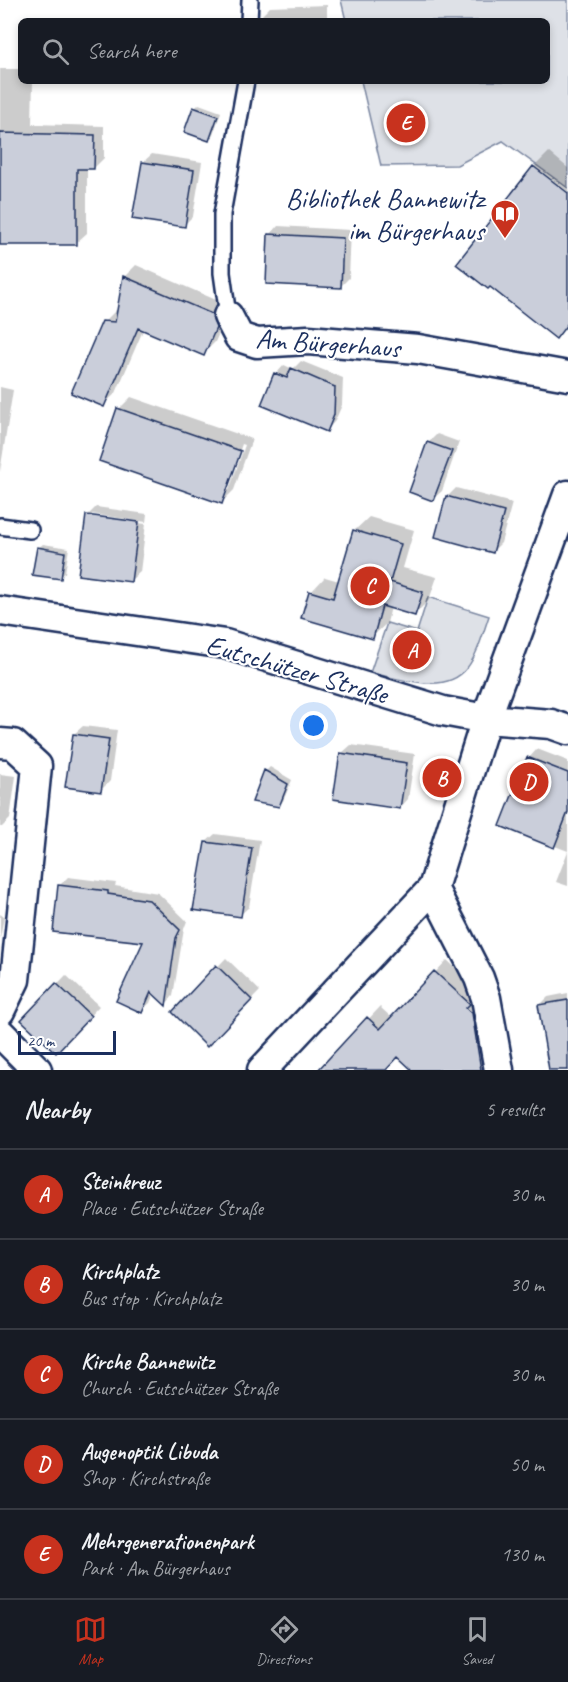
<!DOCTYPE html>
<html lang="en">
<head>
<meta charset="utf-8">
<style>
  :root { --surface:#171b24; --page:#242831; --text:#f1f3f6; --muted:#9ea1a6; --line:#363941; --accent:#c8321e }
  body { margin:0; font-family:Caveat,sans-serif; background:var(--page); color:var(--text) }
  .scale { position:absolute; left:18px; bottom:15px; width:98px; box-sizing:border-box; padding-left:6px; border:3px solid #1b2f5e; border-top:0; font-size:16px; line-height:21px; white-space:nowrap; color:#1b2f5e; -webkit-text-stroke:4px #fff; paint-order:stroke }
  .you { position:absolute; left:314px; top:726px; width:21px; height:21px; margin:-15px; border:4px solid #fff; border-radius:50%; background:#1a73e8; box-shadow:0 0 0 9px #1a73e833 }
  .badge { display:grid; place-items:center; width:39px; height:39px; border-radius:50%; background:var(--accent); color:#fff; font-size:20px; font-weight:700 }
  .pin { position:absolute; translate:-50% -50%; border:3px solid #fff; box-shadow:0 2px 6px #0006 }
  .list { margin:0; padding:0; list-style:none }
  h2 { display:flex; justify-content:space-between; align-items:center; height:78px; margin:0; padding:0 24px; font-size:26px }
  h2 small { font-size:20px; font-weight:400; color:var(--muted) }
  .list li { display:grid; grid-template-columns:39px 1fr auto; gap:18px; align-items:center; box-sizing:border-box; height:90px; padding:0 24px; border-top:2px solid var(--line) }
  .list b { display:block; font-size:22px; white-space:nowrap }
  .list p { margin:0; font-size:20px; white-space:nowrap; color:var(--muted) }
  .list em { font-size:20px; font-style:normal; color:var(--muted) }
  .icon { flex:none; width:33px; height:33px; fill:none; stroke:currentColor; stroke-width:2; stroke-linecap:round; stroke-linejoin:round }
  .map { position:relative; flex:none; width:568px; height:1070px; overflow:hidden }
  .search { position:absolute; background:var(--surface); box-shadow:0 3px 9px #0003; left:18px; right:18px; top:18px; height:66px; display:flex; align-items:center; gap:15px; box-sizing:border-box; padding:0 21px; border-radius:9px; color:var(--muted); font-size:22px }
  .sheet { height:528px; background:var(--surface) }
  nav { display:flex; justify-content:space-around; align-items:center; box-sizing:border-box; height:84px; border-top:2px solid var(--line); background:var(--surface); font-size:16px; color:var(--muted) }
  nav a { display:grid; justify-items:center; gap:3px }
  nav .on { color:var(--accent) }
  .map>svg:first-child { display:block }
</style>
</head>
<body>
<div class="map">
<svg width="568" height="1070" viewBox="0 0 568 1070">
  <rect width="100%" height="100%" fill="#fff"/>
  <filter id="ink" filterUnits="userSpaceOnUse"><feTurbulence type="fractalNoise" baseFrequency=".0167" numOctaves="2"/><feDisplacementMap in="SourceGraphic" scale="12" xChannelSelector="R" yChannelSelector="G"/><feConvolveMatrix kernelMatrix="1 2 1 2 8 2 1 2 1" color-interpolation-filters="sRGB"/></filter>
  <g filter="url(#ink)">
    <path fill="#dee1e7" stroke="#7c88a2" stroke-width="1.5" d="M341,0H568V188L503,141L457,165L381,166L361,81H547V21H346Z
      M428,597L489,616C483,633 478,654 467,668C445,696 400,678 370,673L387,623L417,632Z"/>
    <path fill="#0003" fill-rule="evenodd" d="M327,5V21H261V16L270,7Z
      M0,69H21V81H33L32,124L104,126V158L94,168H87V233L76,243L0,234Z
      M199,104L221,112L213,135L209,139L195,108Z
      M549,152L568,168V325L556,337L490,285L459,264L534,167Z
      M152,154L202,162L193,216L184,225L143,162Z
      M278,226L351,230L349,278L340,287L270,235Z
      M136,265L223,303L227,315L215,342L203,354L144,328L116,393L103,405L104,322L116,310H119L124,277Z
      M301,361L343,378L342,405L335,421L327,430L276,374L284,365L293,369Z
      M0,387L13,390L0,472Z
      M131,397L252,439L234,490L222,502L119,409ZM242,444L245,445L229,490H226Z
      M437,434L459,442L442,491L433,499L428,443Z
      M456,488L512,503L501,543L493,551L447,497Z
      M96,507L147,514L146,522L92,514V517L146,524L140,572L131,580L87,516Z
      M369,517L414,530L403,568L437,577L429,600L415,614L391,607L387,623L372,637L311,592L325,577L339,581L354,531Z
      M43,544L69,548L65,573L60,577L38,548Z
      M83,726L117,730L110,781L101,790L74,734Z
      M351,745L415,754L408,799L400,808L342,753Z
      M537,749L568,761V886L556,882L568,851L502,826L529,758Z
      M270,767L292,780L283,801L279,805L266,771Z
      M0,774L16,776L10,819L2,827H0Z
      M215,834L260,840L249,907L240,915L206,842Z
      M68,877L116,883L115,886L158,893L187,921L184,929L173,996L166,1004L154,993L150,1003L141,1011L145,941L60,885Z
      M0,914L4,917L0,939Z
      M226,958L260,991L207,1045L174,1012Z
      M447,960L480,991L493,1070H414L399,1055L320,1070L380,1007L392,1018Z
      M66,975L99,1006L65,1042L23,1020Z
      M568,993V1070L540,1005L548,997Z"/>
    <path fill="#caceda" stroke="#1b2f5e" stroke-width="1.5" d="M193,107L218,116L209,141L184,132Z
      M0,133L95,135L94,169H77V245H0Z
      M142,162L194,170L185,227L132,219Z
      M533,166L568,193V323L556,339L490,287L488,289L456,264Z
      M268,234L343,238L341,288L266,284Z
      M123,276L212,314L216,328L204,356L138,328L104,407L71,393L102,321L115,322Z
      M291,368L335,387L334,415L327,432L261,405L274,373L287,378Z
      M117,408L241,451L222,504L99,461Z
      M427,442L452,451L433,501L409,492Z
      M446,496L504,512L493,553L435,537Z
      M86,515L139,522L131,582L78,575Z
      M353,530L401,544L390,582L423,592L415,616L382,606L373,639L301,618L309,591L333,598Z
      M37,547L65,552L61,579L32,575Z
      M73,734L109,739L101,792L65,787Z
      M340,753L407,763L400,809L333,799Z
      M527,757L568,773V812L554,848L500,826Z
      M264,770L288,784L279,807L252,802Z
      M205,842L252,848L241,917L193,910Z
      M58,885L108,891V894L149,900L180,930L176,938L166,1006L151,992L142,1013L116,1001L143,942L53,932Z
      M216,965L252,1000L207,1047L172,1012Z
      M434,971L470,1004L466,1008L472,1013L481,1070H412L398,1057L386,1070H318L367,1017L380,1029Z
      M56,983L91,1016L56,1053L21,1020Z
      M568,1000V1070H549L538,1005Z"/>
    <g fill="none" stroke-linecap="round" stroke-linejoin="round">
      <g stroke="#1b2f5e" stroke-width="20">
        <path id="service" d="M249,21L250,0
          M228,316L222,273V214L246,81
          M0,526L30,530"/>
      </g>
      <g stroke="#1b2f5e" stroke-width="33">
        <path id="minor" d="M228,316L239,337L257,343L308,340L418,349L568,376
          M0,611L225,644L443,711L486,719L551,724L568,730
          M0,743L13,744L37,766L15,980L0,1011
          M433,888L479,978L486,998L499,1070
          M0,1033L37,1070
          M262,1070L433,888L486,719L568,495"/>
      </g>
      <use href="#service" stroke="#fff" stroke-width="15"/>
      <use href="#minor" stroke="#fff" stroke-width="28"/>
    </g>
  </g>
  <defs>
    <g id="library-pin" transform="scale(1.5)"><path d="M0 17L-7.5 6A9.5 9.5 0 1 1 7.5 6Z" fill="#c8321e" stroke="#fff"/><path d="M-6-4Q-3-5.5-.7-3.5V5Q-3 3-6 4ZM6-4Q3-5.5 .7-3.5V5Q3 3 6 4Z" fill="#fff"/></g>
  </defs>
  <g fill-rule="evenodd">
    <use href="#library-pin" x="505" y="214"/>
  </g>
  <g text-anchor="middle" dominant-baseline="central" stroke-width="4.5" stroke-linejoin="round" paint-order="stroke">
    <g font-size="28" fill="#1b2f5e" stroke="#fff" text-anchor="end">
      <text x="484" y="198">Bibliothek Bannewitz<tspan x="484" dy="32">im Bürgerhaus</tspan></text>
    </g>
    <g font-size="28" fill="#1b2f5e" stroke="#fff">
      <text transform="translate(328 343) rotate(4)">Am Bürgerhaus</text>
      <text transform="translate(297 669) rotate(16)">Eutschützer Straße</text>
    </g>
  </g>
</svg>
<div class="scale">20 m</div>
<div class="you"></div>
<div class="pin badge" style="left:412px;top:650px">A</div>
<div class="pin badge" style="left:442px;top:778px">B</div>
<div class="pin badge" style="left:370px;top:586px">C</div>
<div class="pin badge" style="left:529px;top:782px">D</div>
<div class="pin badge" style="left:406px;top:123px">E</div>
<div class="search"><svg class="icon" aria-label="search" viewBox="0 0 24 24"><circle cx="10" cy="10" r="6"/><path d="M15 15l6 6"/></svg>Search here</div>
</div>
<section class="sheet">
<h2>Nearby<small>5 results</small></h2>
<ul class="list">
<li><span class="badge">A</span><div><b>Steinkreuz</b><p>Place · Eutschützer Straße</p></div><em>30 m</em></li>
<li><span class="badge">B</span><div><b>Kirchplatz</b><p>Bus stop · Kirchplatz</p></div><em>30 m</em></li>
<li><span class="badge">C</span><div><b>Kirche Bannewitz</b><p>Church · Eutschützer Straße</p></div><em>30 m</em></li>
<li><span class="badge">D</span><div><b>Augenoptik Libuda</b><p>Shop · Kirchstraße</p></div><em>50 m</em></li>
<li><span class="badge">E</span><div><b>Mehrgenerationenpark</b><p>Park · Am Bürgerhaus</p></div><em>130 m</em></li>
</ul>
</section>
<nav>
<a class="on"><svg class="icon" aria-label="map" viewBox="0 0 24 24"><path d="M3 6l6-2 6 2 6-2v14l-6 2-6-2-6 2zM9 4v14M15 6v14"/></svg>Map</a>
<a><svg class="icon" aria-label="directions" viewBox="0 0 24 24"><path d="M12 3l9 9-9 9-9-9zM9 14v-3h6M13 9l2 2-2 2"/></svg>Directions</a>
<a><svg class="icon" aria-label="saved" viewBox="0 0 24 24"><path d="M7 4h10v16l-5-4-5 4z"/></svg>Saved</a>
</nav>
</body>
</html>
